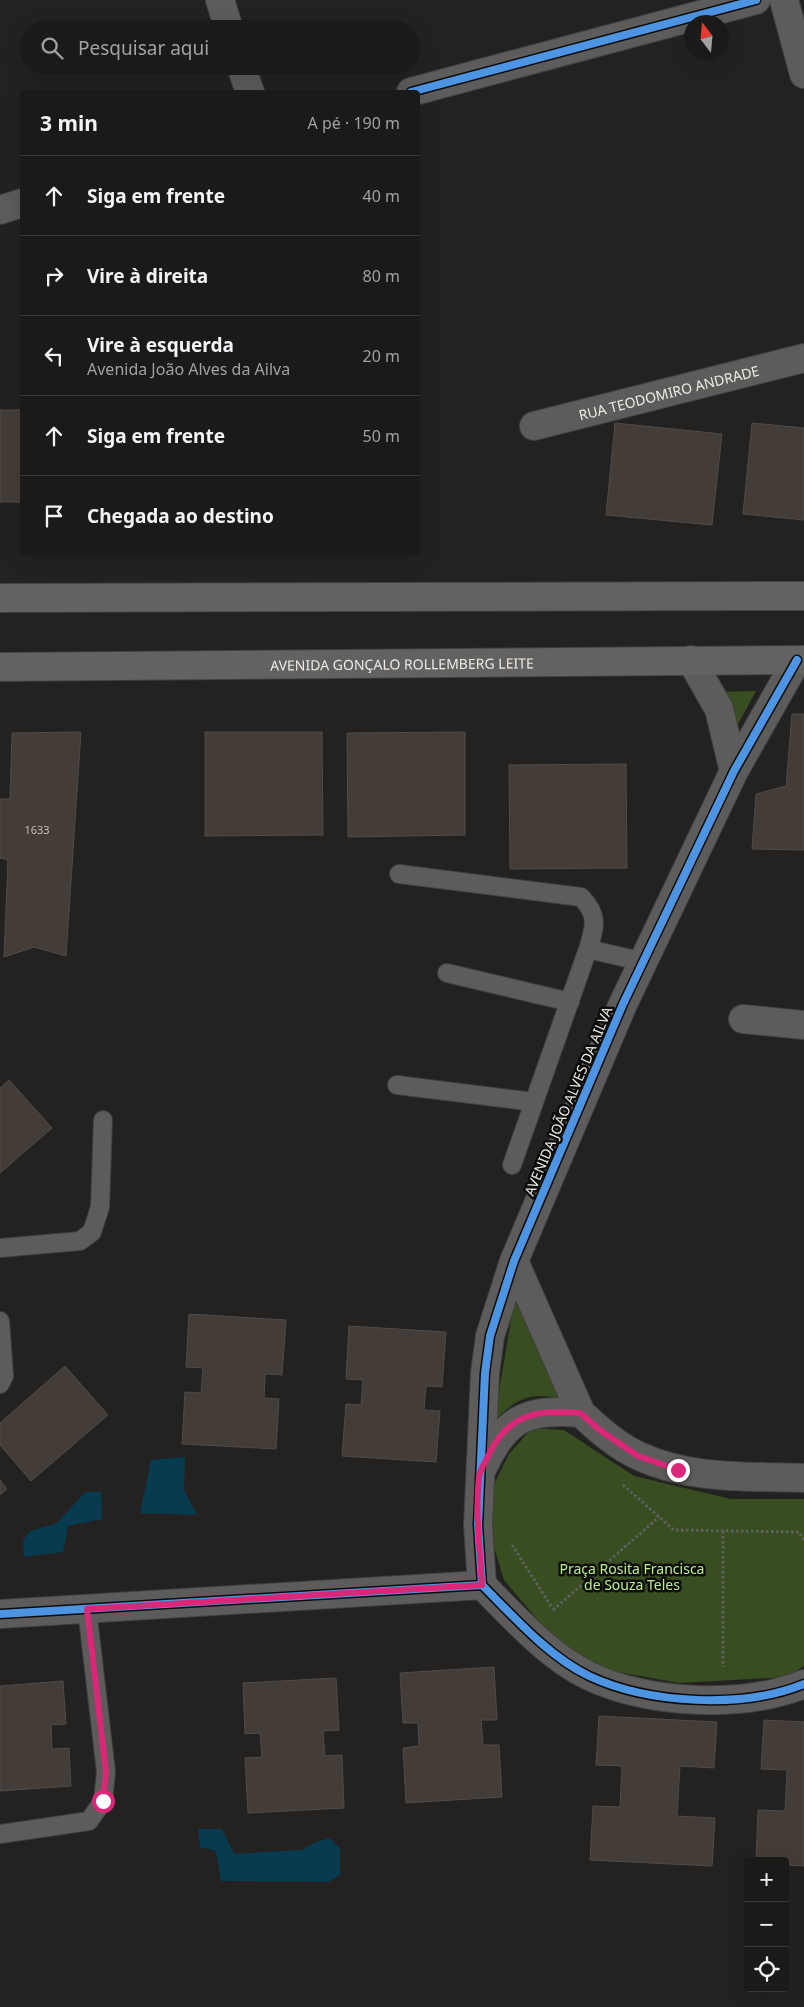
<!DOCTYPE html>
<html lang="pt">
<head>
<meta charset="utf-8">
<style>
  :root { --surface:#1a1a19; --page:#272726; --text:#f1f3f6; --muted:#9fa1a2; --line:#383838 }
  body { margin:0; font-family:"Noto Sans",sans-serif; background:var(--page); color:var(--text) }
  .controls { position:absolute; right:15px; bottom:15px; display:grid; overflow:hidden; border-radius:5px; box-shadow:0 5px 20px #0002 }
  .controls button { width:45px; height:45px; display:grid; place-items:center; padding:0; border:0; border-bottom:1px solid var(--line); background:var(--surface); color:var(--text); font:25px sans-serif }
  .compass { position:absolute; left:684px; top:15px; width:45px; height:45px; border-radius:50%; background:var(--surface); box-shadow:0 5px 20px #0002; rotate:344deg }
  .stop { position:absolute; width:15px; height:15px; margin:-11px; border:4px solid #db2777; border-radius:50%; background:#fff }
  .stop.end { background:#db2777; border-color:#fff; box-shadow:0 1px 5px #0008 }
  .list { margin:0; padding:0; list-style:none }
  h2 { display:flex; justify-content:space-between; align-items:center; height:65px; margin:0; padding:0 20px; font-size:21px }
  h2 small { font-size:16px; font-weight:400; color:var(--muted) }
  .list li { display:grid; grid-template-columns:32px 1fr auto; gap:15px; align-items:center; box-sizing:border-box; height:80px; padding:0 20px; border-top:1px solid var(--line) }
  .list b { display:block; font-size:19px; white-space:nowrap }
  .list p { margin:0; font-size:16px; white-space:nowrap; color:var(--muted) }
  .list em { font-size:16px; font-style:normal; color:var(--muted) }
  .icon { flex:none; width:28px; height:28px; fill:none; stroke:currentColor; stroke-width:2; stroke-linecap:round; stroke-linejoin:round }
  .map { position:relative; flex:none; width:804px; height:2007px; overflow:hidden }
  .search { position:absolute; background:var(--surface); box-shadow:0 5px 20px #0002; left:20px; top:20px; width:400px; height:55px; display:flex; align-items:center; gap:12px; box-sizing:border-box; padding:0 18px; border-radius:28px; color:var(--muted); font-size:19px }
  .panel { position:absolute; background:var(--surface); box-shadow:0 5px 20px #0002; left:20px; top:90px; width:400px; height:465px; border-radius:5px }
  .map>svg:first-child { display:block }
</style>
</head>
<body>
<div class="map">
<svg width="804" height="2007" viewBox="0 0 804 2007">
  <rect width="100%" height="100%" fill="#232221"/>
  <path fill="#384e21" d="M756,691L732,735L720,692Z
    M515,1296L563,1399C529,1392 519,1397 494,1421Z
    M532,1428L564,1430L634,1476L731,1499H804V1666L787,1677L679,1683L575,1664L504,1580L488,1527L494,1484L509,1454Z"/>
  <path fill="#083b50" d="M185,1457L184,1490L197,1515L140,1513L151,1460Z
    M85,1492H101L102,1519L68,1526L63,1552L24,1557L23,1540L30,1531L57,1523Z
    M198,1829H222L234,1854L302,1850L314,1843L329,1838L340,1848V1875L328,1882L221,1881L216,1851L200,1847Z"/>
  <path fill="#443c37" stroke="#4e4c4b" d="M0,410H22V502H0Z
    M615,423L722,434L712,525L606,515Z
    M752,423L804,428V520L743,514Z
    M792,714H804V850L752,849L756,794L786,786Z
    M81,732L66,956L34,947L4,957L8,860L0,858V799H10L12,733Z
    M205,732H322L323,835L205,836Z
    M465,732V835L348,837L347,733Z
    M626,764L627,868L510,869L509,765Z
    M9,1080L52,1128L0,1173V1088Z
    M189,1314L286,1320L282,1375L265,1374L264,1398L279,1399L276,1449L182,1444L185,1392L201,1393L203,1368L186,1367Z
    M349,1326L446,1332L442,1387L426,1386L424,1410L440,1411L436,1462L342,1456L346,1404L361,1405L363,1380L346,1379Z
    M65,1366L108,1415L31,1481L0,1445V1423Z
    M0,1480L7,1489L0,1495Z
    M494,1667L497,1720H481L483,1745H499L502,1797L406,1803L403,1748L419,1746L418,1723H403L400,1673Z
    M336,1678L339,1730L323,1731L325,1756L342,1755L344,1808L248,1813L245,1758L262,1757L260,1733L245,1734L243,1683Z
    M63,1681L66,1724L51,1725L52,1749L69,1748L71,1786L0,1791V1686Z
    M599,1716L717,1722L714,1768L680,1766L677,1816L715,1818L712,1866L590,1860L593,1806L620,1807L622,1766L596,1765Z
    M764,1720L804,1722V1866L785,1865V1861H756L758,1810L785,1811L787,1770L761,1769Z"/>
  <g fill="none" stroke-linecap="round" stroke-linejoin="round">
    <g stroke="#41403f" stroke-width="20">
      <path id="service" d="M399,874L581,897C599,915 595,927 588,949
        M447,973L570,1002
        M397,1085L534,1102
        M512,1165L588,949L644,962
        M0,1248L80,1241L92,1232L100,1207L103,1120
        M0,1321L4,1376L0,1384
        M0,1834L89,1821L103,1801L106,1772L87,1609"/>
    </g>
    <g stroke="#41403f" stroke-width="30">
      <g id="minor">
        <path d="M220,0L229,29"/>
        <path d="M784,0L804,74"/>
        <path d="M241,66L250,92"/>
        <path d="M411,92L756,0"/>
        <path d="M0,210L22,203"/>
        <path id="s1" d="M534,426L804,358"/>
        <path d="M743,1019L804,1025"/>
      </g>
    </g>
    <g stroke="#41403f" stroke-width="30">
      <path id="tertiary" d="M691,660L719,709L734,771
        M514,1261L581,1413C598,1429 617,1446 639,1456C690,1480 749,1476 804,1478
        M482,1469C506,1419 524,1408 581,1413
        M482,1585L478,1525L485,1373L490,1336L514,1261L623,1004L734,771L797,660
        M482,1585C514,1617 548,1656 589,1676C649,1704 743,1709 804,1684
        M0,1614L482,1585"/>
    </g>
    <g stroke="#41403f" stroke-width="30">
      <g id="secondary">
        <path d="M0,598L804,596"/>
        <path id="s2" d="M0,667L804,660"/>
      </g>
    </g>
    <path stroke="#60605f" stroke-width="3" stroke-dasharray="2.5 2.5" stroke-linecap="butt" d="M623,1485L674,1530L799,1532L804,1540
      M723,1531V1667
      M512,1545L553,1609
      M553,1610L659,1517"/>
    <use href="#service" stroke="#5d5c5b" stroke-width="18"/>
    <use href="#minor" stroke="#5d5c5b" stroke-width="28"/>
    <use href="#tertiary" stroke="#5d5c5b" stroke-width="28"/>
    <use href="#secondary" stroke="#646161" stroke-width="28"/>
    <g stroke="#0d0c0b" stroke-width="11">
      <path id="cycleway" d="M411,92L756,0
        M482,1585L478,1525L485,1373L490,1336L514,1261L623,1004L734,771L797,660
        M482,1585C514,1617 548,1656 589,1676C649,1704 743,1709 804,1684
        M0,1614L482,1585"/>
    </g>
    <use href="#cycleway" stroke="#4d94e3" stroke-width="8"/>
  </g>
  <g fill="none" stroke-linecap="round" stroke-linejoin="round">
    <path stroke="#db2777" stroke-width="6" d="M103,1801L106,1772L87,1609L482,1585C480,1550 475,1513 479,1477C480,1470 485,1463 488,1456C508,1414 537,1409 580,1413L601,1431L638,1456L678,1470"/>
  </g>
  <g text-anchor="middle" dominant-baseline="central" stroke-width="5" stroke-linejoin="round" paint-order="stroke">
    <g font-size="11" fill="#c1bebb">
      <text x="37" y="829">1633</text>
    </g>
    <g font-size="14" fill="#ebeae7" stroke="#0d0c0b">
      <text stroke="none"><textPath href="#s1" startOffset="139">RUA TEODOMIRO ANDRADE</textPath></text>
      <text stroke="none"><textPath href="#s2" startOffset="402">AVENIDA GONÇALO ROLLEMBERG LEITE</textPath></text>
      <text transform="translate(568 1101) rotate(-67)">AVENIDA JOÃO ALVES DA AILVA</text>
    </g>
    <g font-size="14" fill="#baef89" stroke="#0d0c0b">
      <text x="632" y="1568">Praça Rosita Francisca<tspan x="632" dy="16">de Souza Teles</tspan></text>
    </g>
  </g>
</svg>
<div class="controls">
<button>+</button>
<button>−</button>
<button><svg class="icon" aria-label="locate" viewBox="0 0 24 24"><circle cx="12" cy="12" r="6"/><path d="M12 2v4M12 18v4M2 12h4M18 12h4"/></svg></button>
</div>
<svg class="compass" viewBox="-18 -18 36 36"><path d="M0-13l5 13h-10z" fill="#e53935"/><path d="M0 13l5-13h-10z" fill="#9fa1a2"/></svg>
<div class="stop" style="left:103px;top:1801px"></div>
<div class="stop end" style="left:678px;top:1470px"></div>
<div class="search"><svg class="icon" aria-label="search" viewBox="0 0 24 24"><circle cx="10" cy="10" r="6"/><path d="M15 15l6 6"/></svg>Pesquisar aqui</div>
<section class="panel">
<h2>3 min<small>A pé · 190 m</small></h2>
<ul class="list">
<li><svg class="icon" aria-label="ahead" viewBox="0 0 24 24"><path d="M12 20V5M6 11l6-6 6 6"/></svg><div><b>Siga em frente</b></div><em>40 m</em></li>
<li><svg class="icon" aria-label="right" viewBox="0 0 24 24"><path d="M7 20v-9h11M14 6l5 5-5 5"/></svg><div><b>Vire à direita</b></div><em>80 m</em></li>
<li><svg class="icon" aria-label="left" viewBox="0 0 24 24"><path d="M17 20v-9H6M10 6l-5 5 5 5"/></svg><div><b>Vire à esquerda</b><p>Avenida João Alves da Ailva</p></div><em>20 m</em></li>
<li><svg class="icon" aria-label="ahead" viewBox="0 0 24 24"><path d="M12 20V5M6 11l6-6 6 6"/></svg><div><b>Siga em frente</b></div><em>50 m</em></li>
<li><svg class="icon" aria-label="arrive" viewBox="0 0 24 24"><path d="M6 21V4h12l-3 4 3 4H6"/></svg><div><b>Chegada ao destino</b></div></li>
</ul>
</section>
</div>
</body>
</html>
